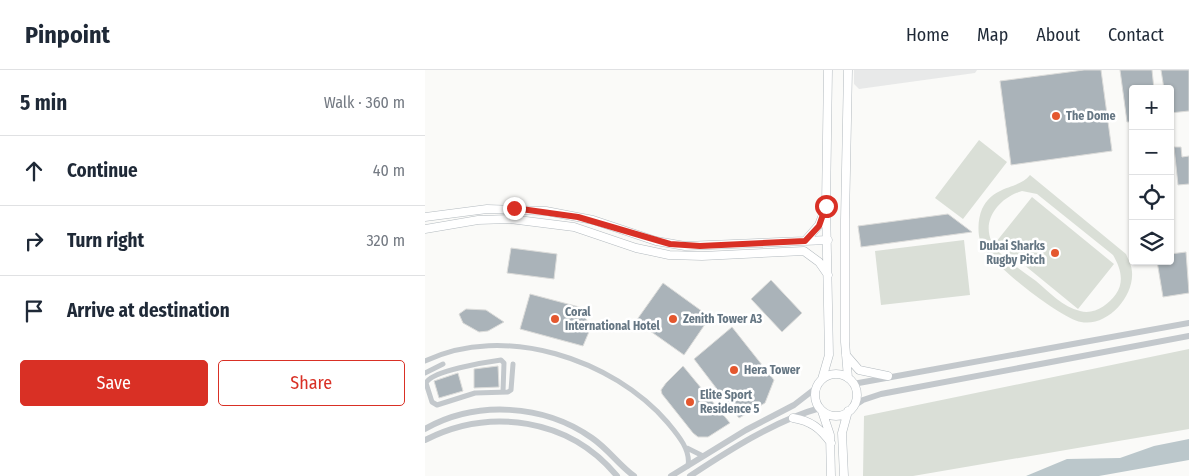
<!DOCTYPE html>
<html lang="en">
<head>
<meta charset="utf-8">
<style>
  :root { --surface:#fff; --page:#f2f2f3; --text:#1f2937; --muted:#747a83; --line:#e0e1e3; --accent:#d93025 }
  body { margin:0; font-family:"Fira Sans Condensed",sans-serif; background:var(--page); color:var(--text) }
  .controls { position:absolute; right:15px; top:15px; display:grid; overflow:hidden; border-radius:5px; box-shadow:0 1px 4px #0004 }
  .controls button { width:45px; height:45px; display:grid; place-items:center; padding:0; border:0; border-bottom:1px solid var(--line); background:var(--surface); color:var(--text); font:25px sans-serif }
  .stop { position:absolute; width:15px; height:15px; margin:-11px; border:4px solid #d93025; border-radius:50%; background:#fff }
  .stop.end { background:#d93025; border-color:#fff; box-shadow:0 1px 5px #0008 }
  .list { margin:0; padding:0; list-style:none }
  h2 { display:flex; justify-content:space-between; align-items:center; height:65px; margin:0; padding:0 20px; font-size:21px }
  h2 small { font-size:16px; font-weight:400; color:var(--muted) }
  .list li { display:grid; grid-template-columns:32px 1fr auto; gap:15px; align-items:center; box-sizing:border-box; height:70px; padding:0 20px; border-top:1px solid var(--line) }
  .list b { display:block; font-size:19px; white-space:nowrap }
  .list em { font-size:16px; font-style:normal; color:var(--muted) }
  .actions { display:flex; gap:10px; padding:15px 20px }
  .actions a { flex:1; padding:11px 0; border:1px solid var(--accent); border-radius:5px; text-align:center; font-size:18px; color:var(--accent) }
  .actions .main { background:var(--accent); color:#fff }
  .icon { flex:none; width:28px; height:28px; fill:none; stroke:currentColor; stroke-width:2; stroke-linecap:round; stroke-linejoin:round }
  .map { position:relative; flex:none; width:764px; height:406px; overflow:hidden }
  header { display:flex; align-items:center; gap:30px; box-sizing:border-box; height:70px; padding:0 25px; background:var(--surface); border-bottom:1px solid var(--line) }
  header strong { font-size:24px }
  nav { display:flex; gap:28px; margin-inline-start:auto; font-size:18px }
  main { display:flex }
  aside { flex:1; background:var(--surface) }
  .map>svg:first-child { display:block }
</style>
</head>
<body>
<header>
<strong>Pinpoint</strong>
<nav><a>Home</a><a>Map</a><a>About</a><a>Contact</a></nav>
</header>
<main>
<aside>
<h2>5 min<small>Walk · 360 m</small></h2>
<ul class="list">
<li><svg class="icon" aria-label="ahead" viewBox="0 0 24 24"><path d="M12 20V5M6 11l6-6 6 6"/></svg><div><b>Continue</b></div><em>40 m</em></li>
<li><svg class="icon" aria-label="right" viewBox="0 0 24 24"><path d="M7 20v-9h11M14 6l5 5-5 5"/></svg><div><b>Turn right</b></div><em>320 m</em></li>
<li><svg class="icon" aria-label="arrive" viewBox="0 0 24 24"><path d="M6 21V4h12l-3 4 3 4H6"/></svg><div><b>Arrive at destination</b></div></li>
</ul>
<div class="actions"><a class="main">Save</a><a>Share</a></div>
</aside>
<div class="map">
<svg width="764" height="406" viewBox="0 0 764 406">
  <rect width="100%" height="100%" fill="#fafaf8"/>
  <path fill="#e8e9e9" d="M429,0H552L550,3L434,19L429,14Z"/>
  <path fill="#dadfd7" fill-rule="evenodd" d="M554,70L582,92L538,149L510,128Z
    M605,105L701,184C703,189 707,196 707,202C709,227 682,257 656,252C636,249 562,191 556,173C552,164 553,148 557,139C569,114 593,120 605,105ZM597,121L612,124L688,185C695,197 700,211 691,224C683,235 669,245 655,241C638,237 624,222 611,211C599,202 585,193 574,182C551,158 570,129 597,121Z
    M607,127L689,194L653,239L571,172Z
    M539,170L545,225L456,235L450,181Z
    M764,279V359L488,406H438L439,346Z"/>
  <path fill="#bbc7cb" d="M764,369V390L674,406H601L642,389L695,388L729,376Z"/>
  <path fill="#aab3b9" stroke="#dcdcda" d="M659,0H676L687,81L586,95L575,11Z
    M695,0H727L729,19H708V52H702Z
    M736,0H764V41L745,43V19H739Z
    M749,77H756L757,87L764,86V114L753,115Z
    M523,144L547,162L436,177L433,156Z
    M86,178L132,184L129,209L82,203Z
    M761,182L764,223L738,227L732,191H745V184Z
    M346,210L377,243L357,262L326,229Z
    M238,213L285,247L259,285L211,251Z
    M105,224L158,238L156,241L166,257L158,276L95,259Z
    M41,239L61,240L79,252L63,261L54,262L38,253L34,244Z
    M307,257L349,310L340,333L314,348L269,289Z
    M73,296L74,317L49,318V299Z
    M258,296L305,353L283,367H273L268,363L237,324L236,320L241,313Z
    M33,303L38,321L14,328L9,311Z"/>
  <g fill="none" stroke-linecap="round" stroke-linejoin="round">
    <g stroke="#b3babf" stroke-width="9">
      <path id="secondary" d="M0,147L62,139L121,141L168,150L231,171L260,176L403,170
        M0,159L53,150L85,149L149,157L211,178L244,185L277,186L379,181L394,192L403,205
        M380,171L394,155L401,137
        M421,285L434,300L463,306
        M390 325a21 21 0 1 1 42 0a21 21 0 1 1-42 0Z
        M423,308L420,272V150L423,0
        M397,309L404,285L401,135L403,0
        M397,341L405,365L406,406
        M368,348C386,351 395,358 406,373
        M419,406L417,363L423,341"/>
    </g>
    <path stroke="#c3c8cc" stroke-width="5" d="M0,291C79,253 188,289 243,353C253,365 266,380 263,396
      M0,303L18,294
      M78,322L79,293L76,290C61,292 6,301 1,313L7,332L12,335L50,323L83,322L86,320L88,294
      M262,378L278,386"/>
    <path stroke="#c3c8cc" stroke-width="6" d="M428,314L764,253
      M427,337L438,330L456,324L764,266
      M0,359C51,330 119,334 167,368C183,379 194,395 209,406
      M0,370C65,337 144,348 192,406
      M246,406L321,360L369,335L391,318
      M265,406C303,381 351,350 395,338"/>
    <use href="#secondary" stroke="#fff" stroke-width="8"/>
  </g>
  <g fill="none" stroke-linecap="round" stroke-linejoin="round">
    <path stroke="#d93025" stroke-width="6" d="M89,138L153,147L245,174L275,176L380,171L394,156L401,136"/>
  </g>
  <g fill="#e4572e" stroke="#fff" stroke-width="2">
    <circle cx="631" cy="46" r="5"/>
    <circle cx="630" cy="183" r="5"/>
    <circle cx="130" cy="249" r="5"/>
    <circle cx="248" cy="249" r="5"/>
    <circle cx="309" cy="300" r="5"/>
    <circle cx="265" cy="332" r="5"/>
  </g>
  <g text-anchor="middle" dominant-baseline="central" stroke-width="5" stroke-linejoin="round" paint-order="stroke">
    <g font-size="12" font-weight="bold" fill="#657683" stroke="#fff" text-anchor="start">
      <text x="641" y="46">The Dome</text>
      <text x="620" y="176" text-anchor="end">Dubai Sharks<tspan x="620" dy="14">Rugby Pitch</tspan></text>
      <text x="140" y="242">Coral<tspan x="140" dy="14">International Hotel</tspan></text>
      <text x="258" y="249">Zenith Tower A3</text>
      <text x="319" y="300">Hera Tower</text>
      <text x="275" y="325">Elite Sport<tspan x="275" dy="14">Residence 5</tspan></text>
    </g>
  </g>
</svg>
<div class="controls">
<button>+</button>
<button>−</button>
<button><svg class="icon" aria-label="locate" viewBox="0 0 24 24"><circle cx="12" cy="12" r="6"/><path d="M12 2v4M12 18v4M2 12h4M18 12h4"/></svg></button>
<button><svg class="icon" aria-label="layers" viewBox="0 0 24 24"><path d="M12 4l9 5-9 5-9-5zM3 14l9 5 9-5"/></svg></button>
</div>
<div class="stop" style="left:401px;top:136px"></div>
<div class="stop end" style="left:89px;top:138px"></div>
</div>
</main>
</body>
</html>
